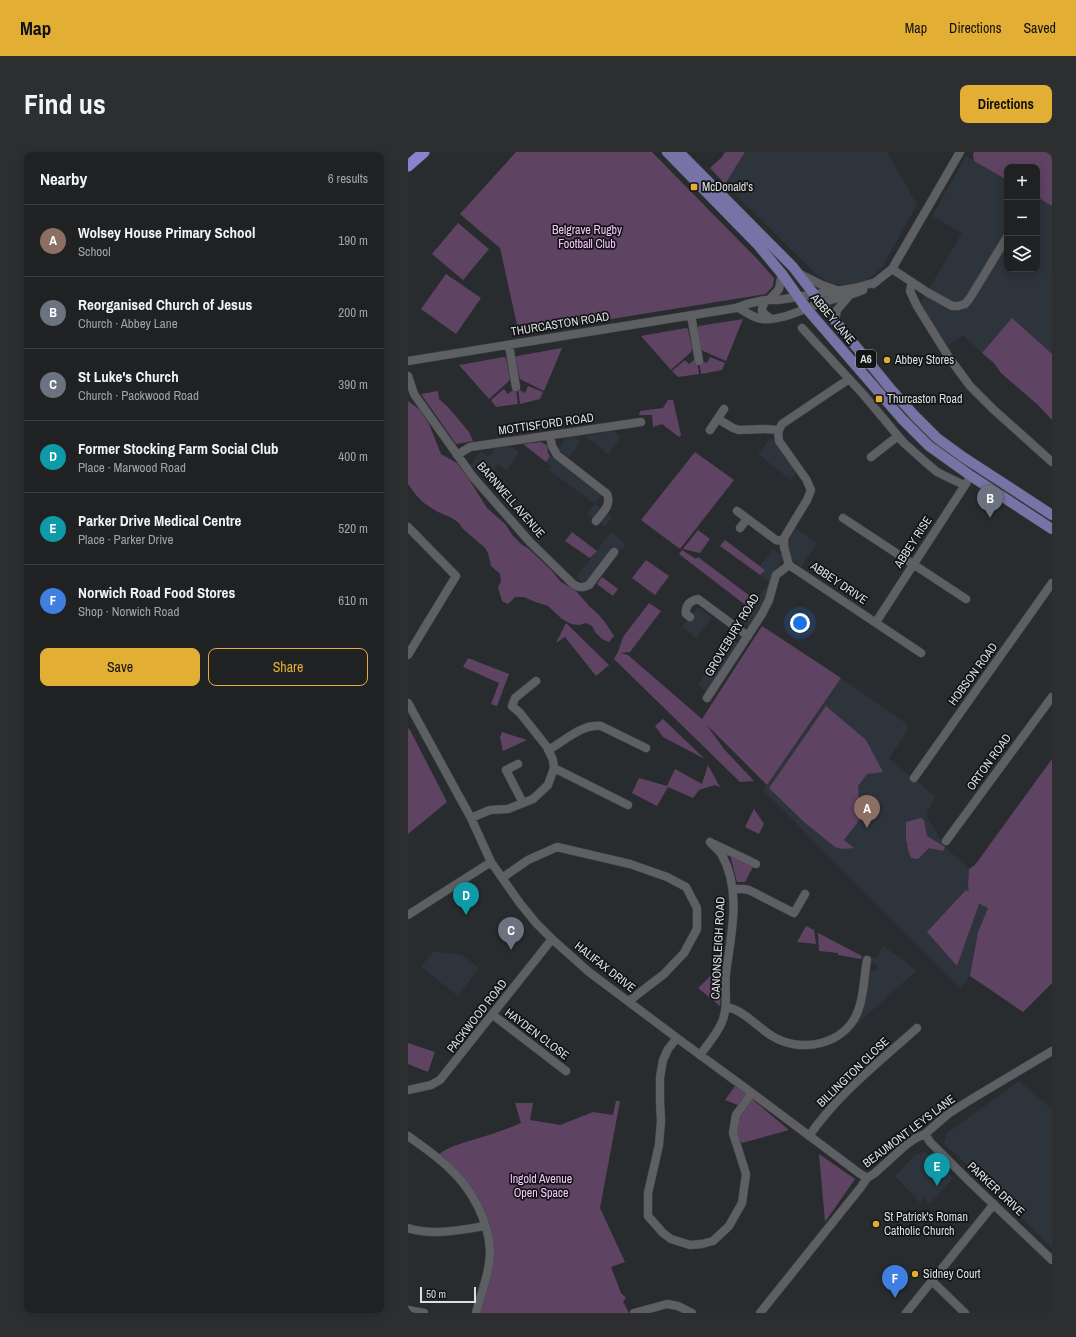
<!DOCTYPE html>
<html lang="en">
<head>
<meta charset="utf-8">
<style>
  :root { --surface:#1f2123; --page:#2c2e30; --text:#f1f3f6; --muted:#a1a3a6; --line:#3c3e41; --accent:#e2ae34 }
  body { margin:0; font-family:"Archivo Narrow",sans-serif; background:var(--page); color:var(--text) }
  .controls { position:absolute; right:12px; top:12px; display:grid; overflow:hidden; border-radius:8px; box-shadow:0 2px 10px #0003 }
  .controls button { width:36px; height:36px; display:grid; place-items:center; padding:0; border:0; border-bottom:1px solid var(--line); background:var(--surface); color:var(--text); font:20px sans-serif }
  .scale { position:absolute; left:12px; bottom:10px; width:56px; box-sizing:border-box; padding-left:4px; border:2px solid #dddfe1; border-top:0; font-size:11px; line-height:14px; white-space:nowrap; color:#dddfe1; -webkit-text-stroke:3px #131415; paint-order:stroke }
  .you { position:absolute; left:392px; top:471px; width:14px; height:14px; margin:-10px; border:3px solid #fff; border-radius:50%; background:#1a73e8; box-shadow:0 0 0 6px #1a73e833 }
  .badge { display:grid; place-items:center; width:26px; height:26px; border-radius:50%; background:var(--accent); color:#fff; font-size:13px; font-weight:700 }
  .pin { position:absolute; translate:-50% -33px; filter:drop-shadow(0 1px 2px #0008) }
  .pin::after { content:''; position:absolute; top:21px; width:14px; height:12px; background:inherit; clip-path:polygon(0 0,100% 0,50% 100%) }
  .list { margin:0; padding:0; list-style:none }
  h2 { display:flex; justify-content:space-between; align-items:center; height:52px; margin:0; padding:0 16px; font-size:17px }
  h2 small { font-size:13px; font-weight:400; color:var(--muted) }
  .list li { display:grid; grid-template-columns:26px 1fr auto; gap:12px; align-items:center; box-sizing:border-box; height:72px; padding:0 16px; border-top:1px solid var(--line) }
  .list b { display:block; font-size:15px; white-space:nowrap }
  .list p { margin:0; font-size:13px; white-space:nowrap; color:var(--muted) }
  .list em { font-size:13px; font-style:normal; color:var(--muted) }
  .actions { display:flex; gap:8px; padding:12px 16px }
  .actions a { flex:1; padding:9px 0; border:1px solid var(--accent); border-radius:8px; text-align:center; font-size:14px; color:var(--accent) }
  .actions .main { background:var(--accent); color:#111 }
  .icon { flex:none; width:22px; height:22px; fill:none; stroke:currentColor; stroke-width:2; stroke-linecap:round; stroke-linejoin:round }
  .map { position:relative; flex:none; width:644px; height:1161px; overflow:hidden; border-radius:8px }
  header { display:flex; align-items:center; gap:24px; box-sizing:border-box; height:56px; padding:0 20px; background:var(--accent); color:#111 }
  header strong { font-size:19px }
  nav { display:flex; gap:22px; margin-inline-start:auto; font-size:14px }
  .intro { display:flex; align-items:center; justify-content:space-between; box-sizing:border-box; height:96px; padding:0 24px }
  h1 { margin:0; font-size:28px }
  .button { padding:10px 18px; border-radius:8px; background:var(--accent); color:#111; font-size:14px; font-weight:700 }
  main { display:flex; gap:24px; padding:0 24px }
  aside { flex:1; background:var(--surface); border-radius:8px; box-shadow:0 2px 10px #0003 }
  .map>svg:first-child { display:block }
</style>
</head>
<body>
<header>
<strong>Map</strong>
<nav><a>Map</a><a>Directions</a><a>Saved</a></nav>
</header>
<div class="intro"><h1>Find us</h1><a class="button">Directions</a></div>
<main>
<aside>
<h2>Nearby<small>6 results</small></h2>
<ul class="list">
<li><span class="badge" style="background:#8d6e63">A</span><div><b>Wolsey House Primary School</b><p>School</p></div><em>190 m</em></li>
<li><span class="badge" style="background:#6b7280">B</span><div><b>Reorganised Church of Jesus</b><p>Church · Abbey Lane</p></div><em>200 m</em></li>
<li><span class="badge" style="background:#6b7280">C</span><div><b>St Luke's Church</b><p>Church · Packwood Road</p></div><em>390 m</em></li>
<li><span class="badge" style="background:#0f9aa8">D</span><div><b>Former Stocking Farm Social Club</b><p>Place · Marwood Road</p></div><em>400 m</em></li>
<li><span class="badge" style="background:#0f9aa8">E</span><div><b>Parker Drive Medical Centre</b><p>Place · Parker Drive</p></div><em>520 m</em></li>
<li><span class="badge" style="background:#3f7fe0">F</span><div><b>Norwich Road Food Stores</b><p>Shop · Norwich Road</p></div><em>610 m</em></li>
</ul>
<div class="actions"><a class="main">Save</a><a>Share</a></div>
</aside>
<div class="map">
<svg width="644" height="1161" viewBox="0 0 644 1161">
  <rect width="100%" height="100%" fill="#292c2f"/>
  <path fill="#2e343c" d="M337,0H479L509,53L474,115L467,122L459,128L447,132L435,133L422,131L409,123L317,32Z
    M558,4L599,28V117H629V45L644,54V202L604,166L574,201L555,183L540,194L511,153L554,81L524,64Z
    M206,279L213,285L200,302L177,284Z
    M160,284H165L173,290L161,305L150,297Z
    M362,286L367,290L389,321L383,328L350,302Z
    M102,294L111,300L99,318L90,312L80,326L62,314L73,299L81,305L87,296Z
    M142,304L194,343L187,352L204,365L197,375L179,362L187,352L141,318L144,314L138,310Z
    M387,376L409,391L393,415L384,407L380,396V388Z
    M203,380L218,392L214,398H209L204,395L177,432L168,426Z
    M365,397L375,404L372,412L364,422L358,445L349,464L341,475L334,469L361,430L352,423L357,417L352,414Z
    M290,455L304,466L288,486L274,475Z
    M326,487L332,492L300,540L290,533L302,514Z
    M433,526L499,572L500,577L481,607L527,644L519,662V665L538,696L561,717V725L559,732L571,751L580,756L570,780L562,824L553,836L355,638Z
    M475,794L491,805L508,819L447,874L452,865L457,852L461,823L463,819H468L470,814L464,810L463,805L468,807Z
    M25,799L54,803L71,816L50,844L13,815Z
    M611,929L644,957V1096L567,1020L536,992L539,981Z
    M518,1000L545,1026L522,1052L516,1046L512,1051L487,1024L508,1002Z"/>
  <path fill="#5f4363" d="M108,0H244L350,108L366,126L365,134L358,142L111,182L92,96L52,62Z
    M317,0H337L317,32L302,16L314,5Z
    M566,0H644V54L629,45V15H599V28L566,9L565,2Z
    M50,71L81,97L55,128L24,102Z
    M38,122L73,146L48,182L13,157Z
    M604,166L644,202V268L630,253L593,221L586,211L574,201Z
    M335,167L318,209L293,198L289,176L291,174Z
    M278,176L280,177L284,196L283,200L263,218L233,184Z
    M154,196L136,239L112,227L107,205L109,204Z
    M96,205L98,206L102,226L101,229L81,247L51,213Z
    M302,205L317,211L314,218L293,222L291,208L299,211Z
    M277,208L281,212L286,208H289L291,222L270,225L264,219Z
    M120,234L135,240L132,247L112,252L110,237L117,241Z
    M96,237L100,242L105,238L108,237L110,252L88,255L83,248Z
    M30,239L31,247L40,255L61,280L65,289L48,292L13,242Z
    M260,248H265L273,283L271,285L254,272L245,275L244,263H231L232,259L255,256Z
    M0,249L12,258L21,272L33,302L49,311L62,329L79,356L98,373L105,384L113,392L121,397L144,419L153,430L167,438L182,455L189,461L197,470L206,484L201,490L194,487L187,480L184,474L178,471L171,473L163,472L154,467L140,454L125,449L116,445H107L100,452L94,449L90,436L93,429L92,422L83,414L80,401L77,396L54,376L51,371L44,366L28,359L16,351L8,343L0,332Z
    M133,290L139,293L140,301L142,304L138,310L115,292Z
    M287,300L326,328L272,397L233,368Z
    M290,378L302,387L292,401L275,397Z
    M164,380L189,399L182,406L157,389Z
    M317,388L357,418L352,423L312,394Z
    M274,398L288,407L290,405L346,447L340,455L271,402Z
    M238,408L261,424L247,443L224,426Z
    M194,425L210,437L205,444L189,432Z
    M241,451L253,459L222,500L212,501L220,503L294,567L354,474L433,526L359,633L298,572L316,597L346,629L332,630L206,507L210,500L215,485Z
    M158,471L201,513L188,524L157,485L148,491Z
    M60,506L101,522L89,554L83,552L91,531L55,515Z
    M418,554L458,588L475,620L459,622L450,634L452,667L436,688L446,696L434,697L427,695L396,670L361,636Z
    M255,567L297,607L255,585L247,574Z
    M0,576L2,578L39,650L0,682Z
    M94,580L119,588L95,599L92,585Z
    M644,607V831L615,860L562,824L570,780L580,756L570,751L571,752L549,814L519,780L558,738L561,740C559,732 561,726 561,717L567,713Z
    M300,613L312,635L307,633L291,638L285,646L260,635L249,654L224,641L231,626L259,634L267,617L294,632Z
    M346,657L356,672L351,682L337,675Z
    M513,666L516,668L519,684L537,695L535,699L521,696L510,707L503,706L499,695L500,694L498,689V670Z
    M323,702L346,713L337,730H329L323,707Z
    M398,774L406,778L408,792L389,790Z
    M410,781L454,804L453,807L430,803V801L411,799Z
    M315,812L312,854L290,836Z
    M0,891L27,900L20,920L0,912Z
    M327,934L340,943L332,954L317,948Z
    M344,947L381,978L334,991L327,981L328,963Z
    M208,949H212L192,1056L217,1110L203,1115L213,1141L218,1146L215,1150L218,1155L221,1161H71L81,1126L80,1073L30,1003C43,993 56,991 71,986C85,982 99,977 113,971L107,951H125L122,968L152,973L185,960L205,963Z
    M411,1002L447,1027L417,1070Z"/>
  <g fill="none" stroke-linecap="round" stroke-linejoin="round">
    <g stroke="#47494c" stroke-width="9">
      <path id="minor" d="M484,117L519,140L544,154H550L557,152L562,146L599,85
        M392,122L414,133L428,138
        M504,130L502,139L509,154L542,207L562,234L585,257L644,310
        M465,132L484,117L552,0
        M362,147L371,137L374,122
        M357,148L354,157V160L363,167
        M331,156C338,160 345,166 354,167C374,169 395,157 413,151C427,146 441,144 455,138
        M283,163L291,209
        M427,168L429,158L440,145
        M394,176L455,242L495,290L515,308L529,320L556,333
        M101,193L108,235
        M0,209L328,156L339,152L357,148H370L447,136L468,130
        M0,224L6,242L65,325L122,390L165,432C171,436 175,436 181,433L206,400
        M310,267L325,276L331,278L357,277L370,278
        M302,278L316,257
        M142,284L144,294L149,303L199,342C204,353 194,361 188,369
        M49,303L62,295L233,270
        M463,305L490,284
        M329,359L368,388L375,389
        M435,366L558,447
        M0,375L48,424L0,503
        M332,376L339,367
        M381,413L376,395V386L399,348L403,338L398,327L371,289C370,282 370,278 374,272L441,227
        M381,413L513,501
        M282,465L278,462C277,453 282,449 290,447L340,484
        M468,470L559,330
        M299,546L354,462L361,448L368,423L381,413
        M0,551L63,666L83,710L111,750L128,771L144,787L181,820L269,886L344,941L451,1021L459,1026
        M140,598C157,589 173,572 193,574L238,596
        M110,612L98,618L115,651
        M146,616L220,653
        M506,626L644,431
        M63,666L82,658L100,657L125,647L140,633L146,616L145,608L139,595L124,576L112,561L104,554L107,546L128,529
        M538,689L644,545
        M306,692L348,712
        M94,726L120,708L149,695L222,712L259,725L278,735L289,756V777L276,801L256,822L221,849
        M325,737H335L341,738L386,761L397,742
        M0,763L83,710
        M318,855C336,858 349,875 364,884C393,902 437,893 450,859C456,844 456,825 459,808
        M85,863L158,919
        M269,886L260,897L255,908L252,925V949L253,969L251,993L240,1041V1064L255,1081L263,1087L282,1093L294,1092L305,1089L321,1074L334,1051L338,1022L325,981L328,963L344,941
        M292,903C300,892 309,882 314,870C321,853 316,838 318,821C323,782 334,740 314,703C311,698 305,694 302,690
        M0,938L23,933L32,928L144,787
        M517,982L522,990L560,1028L644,1108
        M0,984C14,994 29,1004 41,1016C63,1036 81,1068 82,1099C82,1120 73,1141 68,1161
        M401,984C430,942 471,910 509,876
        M0,1076C25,1084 52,1078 77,1074
        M524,1129L557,1161
        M0,1158L16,1161
        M226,1161L259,1152L270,1154L284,1161
        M352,1161L453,1035L459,1026L467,1021L499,992L508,986L517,982L540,962L562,948L644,899
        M498,1161L586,1052"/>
    </g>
    <g stroke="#47494c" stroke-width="11">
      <path id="major" d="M259,0L350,93L374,122L398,156L494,267L521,294L563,324L644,377
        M271,0L385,115L419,159L481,235L506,263L529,286L555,305L644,363"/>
    </g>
    <g stroke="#47494c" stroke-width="12">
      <path id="highway" d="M0,14L16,0"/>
    </g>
    <use href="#minor" stroke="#5d5f63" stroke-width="8"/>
    <use href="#major" stroke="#7873a6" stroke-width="10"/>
    <use href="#highway" stroke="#8a81d2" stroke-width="11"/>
  </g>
  <g fill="#e2ae34" stroke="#131415" stroke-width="1.5">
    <rect x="282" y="31" width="8" height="8" rx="2"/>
    <circle cx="479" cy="208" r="4"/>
    <rect x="467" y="243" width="8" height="8" rx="2"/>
    <circle cx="468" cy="1072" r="4"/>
    <circle cx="507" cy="1122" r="4"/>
  </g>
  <g text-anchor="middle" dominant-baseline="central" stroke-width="3.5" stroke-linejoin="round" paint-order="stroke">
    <rect fill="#131415" stroke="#a0a2a4" stroke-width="1" x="448" y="198" width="20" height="18" rx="3"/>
    <g font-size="11" font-weight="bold" fill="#dddfe1">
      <text x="458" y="207">A6</text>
    </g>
    <g font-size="12" fill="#dddfe1" stroke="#131415" text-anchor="start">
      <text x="294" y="35">McDonald's</text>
      <text x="487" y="208">Abbey Stores</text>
      <text x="479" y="247">Thurcaston Road</text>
      <text x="476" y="1065">St Patrick's Roman<tspan x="476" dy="14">Catholic Church</tspan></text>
      <text x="515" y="1122">Sidney Court</text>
    </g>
    <g font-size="12" fill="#f6c3fe" stroke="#131415">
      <text x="179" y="78">Belgrave Rugby<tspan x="179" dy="14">Football Club</tspan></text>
      <text x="133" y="1027">Ingold Avenue<tspan x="133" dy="14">Open Space</tspan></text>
    </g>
    <g font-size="12" fill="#dddfe1" stroke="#131415">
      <text transform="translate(425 167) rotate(50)">ABBEY LANE</text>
      <text transform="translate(152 172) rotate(-9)">THURCASTON ROAD</text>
      <text transform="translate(138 272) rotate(-8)">MOTTISFORD ROAD</text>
      <text transform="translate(103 348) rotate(49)">BARNWELL AVENUE</text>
      <text transform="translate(505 390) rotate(-57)">ABBEY RISE</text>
      <text transform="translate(431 431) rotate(34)">ABBEY DRIVE</text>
      <text transform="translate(324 483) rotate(-59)">GROVEBURY ROAD</text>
      <text transform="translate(565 522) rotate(-54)">HOBSON ROAD</text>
      <text transform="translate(581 610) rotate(-54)">ORTON ROAD</text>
      <text transform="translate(310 796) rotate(-87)">CANONSLEIGH ROAD</text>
      <text transform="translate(197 815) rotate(38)">HALIFAX DRIVE</text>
      <text transform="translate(69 864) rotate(-52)">PACKWOOD ROAD</text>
      <text transform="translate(129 882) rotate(37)">HAYDEN CLOSE</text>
      <text transform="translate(445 920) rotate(-44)">BILLINGTON CLOSE</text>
      <text transform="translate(501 979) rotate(-37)">BEAUMONT LEYS LANE</text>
      <text transform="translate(588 1037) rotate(43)">PARKER DRIVE</text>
    </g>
  </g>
</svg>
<div class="controls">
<button>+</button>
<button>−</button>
<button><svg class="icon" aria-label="layers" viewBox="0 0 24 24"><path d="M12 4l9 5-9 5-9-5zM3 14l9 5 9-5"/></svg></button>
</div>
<div class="scale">50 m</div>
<div class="you"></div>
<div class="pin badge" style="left:459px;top:676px;background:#8d6e63">A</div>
<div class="pin badge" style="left:582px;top:366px;background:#6b7280">B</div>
<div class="pin badge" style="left:103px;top:798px;background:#6b7280">C</div>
<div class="pin badge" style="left:58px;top:763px;background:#0f9aa8">D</div>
<div class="pin badge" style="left:529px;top:1034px;background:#0f9aa8">E</div>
<div class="pin badge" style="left:487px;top:1146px;background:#3f7fe0">F</div>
</div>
</main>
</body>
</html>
